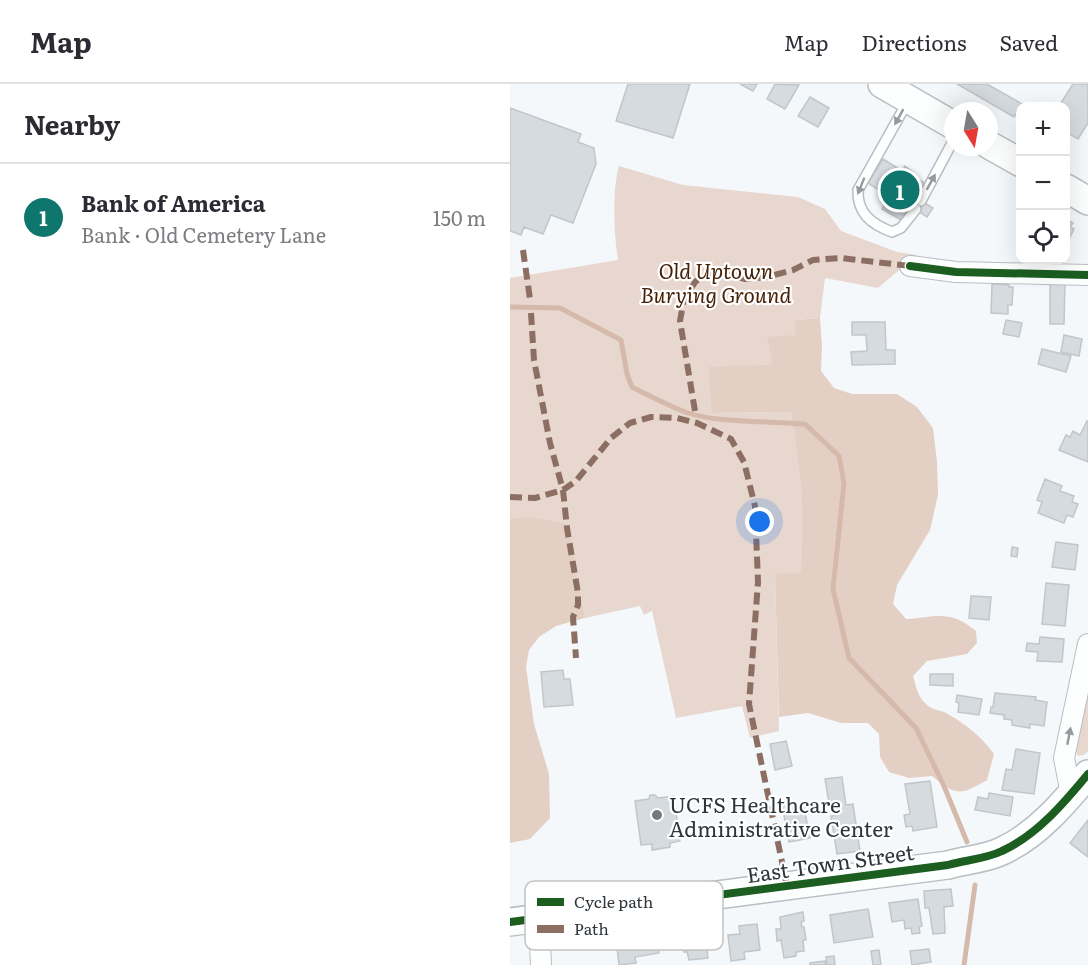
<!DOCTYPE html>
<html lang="en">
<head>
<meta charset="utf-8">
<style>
  :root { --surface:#fff; --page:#f7f7f7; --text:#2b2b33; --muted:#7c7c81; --line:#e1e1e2; --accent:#0f766e }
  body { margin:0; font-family:Literata,serif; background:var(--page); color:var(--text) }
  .controls { position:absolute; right:18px; top:18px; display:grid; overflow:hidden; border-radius:12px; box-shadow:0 6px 24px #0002 }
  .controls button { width:54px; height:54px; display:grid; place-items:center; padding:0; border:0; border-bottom:2px solid var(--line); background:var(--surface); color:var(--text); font:30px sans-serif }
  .compass { position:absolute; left:434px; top:18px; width:54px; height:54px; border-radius:50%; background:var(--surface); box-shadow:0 6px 24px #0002; rotate:169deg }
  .you { position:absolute; left:250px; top:438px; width:21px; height:21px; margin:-15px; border:4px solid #fff; border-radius:50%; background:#1a73e8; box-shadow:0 0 0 9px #1a73e833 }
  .badge { display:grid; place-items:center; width:39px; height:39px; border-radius:50%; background:var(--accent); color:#fff; font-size:20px; font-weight:700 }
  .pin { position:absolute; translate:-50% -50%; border:3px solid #fff; box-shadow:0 2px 6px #0006 }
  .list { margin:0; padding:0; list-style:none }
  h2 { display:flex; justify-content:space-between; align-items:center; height:78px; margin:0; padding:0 24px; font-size:26px }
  h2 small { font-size:20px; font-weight:400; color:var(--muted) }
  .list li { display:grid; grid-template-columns:39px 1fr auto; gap:18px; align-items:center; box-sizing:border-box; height:108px; padding:0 24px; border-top:2px solid var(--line) }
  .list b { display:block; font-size:22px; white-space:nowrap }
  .list p { margin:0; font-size:20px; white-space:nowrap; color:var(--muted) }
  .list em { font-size:20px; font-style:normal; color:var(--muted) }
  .icon { flex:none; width:33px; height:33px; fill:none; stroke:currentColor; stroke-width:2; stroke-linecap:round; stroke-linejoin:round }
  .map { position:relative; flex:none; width:578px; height:881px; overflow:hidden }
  header { display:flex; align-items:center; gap:36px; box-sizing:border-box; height:84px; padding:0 30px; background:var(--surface); border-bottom:2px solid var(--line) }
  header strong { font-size:28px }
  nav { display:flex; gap:33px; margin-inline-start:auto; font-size:21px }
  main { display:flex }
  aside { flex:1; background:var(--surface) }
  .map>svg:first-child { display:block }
</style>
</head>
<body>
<header>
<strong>Map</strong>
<nav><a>Map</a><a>Directions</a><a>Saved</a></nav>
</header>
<main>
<aside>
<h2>Nearby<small></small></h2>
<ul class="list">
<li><span class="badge">1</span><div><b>Bank of America</b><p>Bank · Old Cemetery Lane</p></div><em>150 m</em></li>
</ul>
</aside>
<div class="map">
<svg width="578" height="881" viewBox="0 0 578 881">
  <rect width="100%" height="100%" fill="#f4f8fb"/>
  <path fill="#e7d7cf" d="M109,82L173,101L288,113L315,125L331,147L387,168L407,171L368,204L315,194L310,234L285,236L286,251L263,280L198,284L203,329L281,328L292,411L291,488L265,491L269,647L240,654L232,622L166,634L142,527L134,531L130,522L75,534L58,441L0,452V194L108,176C104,152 102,105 109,82Z
    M578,599V667L574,671L568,672L564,662Z"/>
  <path fill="#e4cfc4" d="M310,234L312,262L311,287L324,304L342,310H387L407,323L423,344L427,378L428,411L420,446L387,501L383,520L396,535C426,533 440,525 466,547L467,559L457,570L417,577L403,592C406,602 408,614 417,621C421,625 429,626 434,628C455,639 471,652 484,670L477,696C449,712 447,712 422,692L399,694L379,688L370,673L369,650L358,639H331L298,629L269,633L265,490L291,488L292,411L281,328L202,329L198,283L263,280L257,253L285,251V236Z
    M22,433L58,440L75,534L46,542L29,553L19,566L16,583L24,640L39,690L40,734L20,755L0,759V435Z"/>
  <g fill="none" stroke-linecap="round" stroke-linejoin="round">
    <path stroke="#d5baab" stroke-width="5" d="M0,223L50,224L111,256L117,290L122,303C138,311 161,323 178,329C208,339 262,337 295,340L329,372L334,399L323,505L339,574L406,644L434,702L457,758
      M454,881L465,801"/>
  </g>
  <path fill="#d6dbe0" stroke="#c1c6ca" stroke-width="1.5" d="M118,0H180L163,54L106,37Z
    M230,0H247L243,7Z
    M265,0L289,1L275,25L257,15Z
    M447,0H477L512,20L504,33Z
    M563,0H578V39L568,55L556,48V22H549Z
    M300,13L319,24L308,43L288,32Z
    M0,24L71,50L68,58L84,64L86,80L63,139L41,131L33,150L14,143L11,151L0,147Z
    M373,75L392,87L395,82L403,88L401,92L415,99L406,114L423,124L417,133L402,123L393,137L372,125L379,113L358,99Z
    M556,135L563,139L560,143L564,145L556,161Z
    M540,199H555L554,240H540Z
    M482,200L499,201V203H503L502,221H498V230L481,229Z
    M496,236L512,239L509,253L493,250Z
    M342,238H375L376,266H385V280L342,281L341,268L357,267L356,251H342Z
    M554,251L572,255L569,272L551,268Z
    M532,265L561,272L556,288L528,280Z
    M577,337L578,338V378L549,366L556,351L560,353L563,347L570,351Z
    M535,395L552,402L550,407L564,412L562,418L568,420L563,433L557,431L554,439L528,429L532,418L527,416Z
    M546,458L568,461L565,486L542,483Z
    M502,463L508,464L507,473L501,472Z
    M536,499L559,501L555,542L532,540Z
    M461,512L481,513L479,536L459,534Z
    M530,553L554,555L552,578L527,577L528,568L516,567L517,559L529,560Z
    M53,586L54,595H60L63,621L34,623L31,588Z
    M420,590H443V602L420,601Z
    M485,609L526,613L525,616L537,618L534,642L520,640V644L502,641V636L494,635V631L480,629L481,623H483Z
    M447,611L472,615L469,631L448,628L449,619L446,618Z
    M276,657L282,682L265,686L260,660Z
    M506,665L530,669L524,710L492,706L496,685L502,686Z
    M332,693L336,721L343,720L350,767L327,770L321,732L326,731L324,724L320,725L315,695Z
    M420,697L427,743L403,747L402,742L396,743L394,731L400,730L395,700Z
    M479,709L503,713L500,732L465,726L468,713L478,715Z
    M140,711H145L148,714L164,712L170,757L160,759V763L142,766V760L131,761L125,717L139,715Z
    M285,718L286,725L294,723L300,754L279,758L272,721Z
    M578,736V773L560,759Z
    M441,805L443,822L434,823L435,849L423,850L419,824H415L414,807Z
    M408,815L412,842L409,843L410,849L402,850L401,844L395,845L394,836L382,838L379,819Z
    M358,825L363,853L324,859L320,831Z
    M293,828L294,837L291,838L292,843H294L296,856H293L294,867L286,868V872L274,874L271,856L267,857L266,845H271L270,833Z
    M185,838V842L194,841L198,874L179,876L177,868H174L171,844L177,843V839Z
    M247,840L250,866L234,868L235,875L221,877L218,851L230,850L229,842Z
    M146,848L149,869L125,873L126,879L109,881L107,863L123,861L122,852Z
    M419,865L421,878L402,881L400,867Z
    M369,866L371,881H363L361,867Z
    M324,872L325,881H317L316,873Z
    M315,877L316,881H300V879Z"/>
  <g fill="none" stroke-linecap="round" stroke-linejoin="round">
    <g stroke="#b9bec2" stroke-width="12">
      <path id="lane" d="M398,17L348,106C347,129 361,140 382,148L391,144L406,125
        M411,117L443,57"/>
    </g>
    <g stroke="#b9bec2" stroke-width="22">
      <path id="street" d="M400,182L446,188L578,191
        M561,710L554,674L578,560
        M29,835L31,881"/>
    </g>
    <g stroke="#b9bec2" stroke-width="30">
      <path id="secondary" d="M372,0L443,41
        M479,61L511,79
        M556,104L578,117
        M0,838L438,781C455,776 476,775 492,767C527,751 554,719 578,690"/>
    </g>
    <use href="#lane" stroke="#fdfefe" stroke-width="9"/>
    <use href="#street" stroke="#fdfefe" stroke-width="20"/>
    <use href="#secondary" stroke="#fdfefe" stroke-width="27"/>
    <path stroke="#8d6e63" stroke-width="6" stroke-dasharray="12 6" stroke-linecap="butt" d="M13,166L20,215
      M21,229L24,276L40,359L53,406L57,444L68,509V521L63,533L66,574
      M185,327L170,237L174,214L186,197L201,191H220L235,195L257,193L283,186L303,176L331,174L400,182
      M0,413L25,414L53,406L66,397L101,354L120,339L141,333L167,334L187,339L221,355L234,378L245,422L248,498L239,620L277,802"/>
    <g stroke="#fff" stroke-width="11">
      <path id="cycleway" d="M400,182L446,188L578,191
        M0,838L438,781C455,776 476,775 492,767C527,751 554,719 578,690"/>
    </g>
    <use href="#cycleway" stroke="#1b5e20" stroke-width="8"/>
  </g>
  <defs><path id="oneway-solid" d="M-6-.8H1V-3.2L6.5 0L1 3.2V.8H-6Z" transform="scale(1.5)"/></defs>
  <g fill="#969a9c">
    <use href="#oneway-solid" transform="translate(389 33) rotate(119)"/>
    <use href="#oneway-solid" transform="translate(421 98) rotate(-61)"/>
    <use href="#oneway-solid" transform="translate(351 102) rotate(112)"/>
    <use href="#oneway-solid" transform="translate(559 652) rotate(-79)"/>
  </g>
  <circle fill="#747a7e" stroke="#fff" stroke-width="2" cx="147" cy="731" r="6"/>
  <g text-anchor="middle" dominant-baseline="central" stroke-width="4.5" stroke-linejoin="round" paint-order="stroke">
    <g font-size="21" font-style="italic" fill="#472106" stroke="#fff">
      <text x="206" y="185">Old Uptown<tspan x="206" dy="24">Burying Ground</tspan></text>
    </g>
    <g font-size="21" fill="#2f363b" stroke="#fff" text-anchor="start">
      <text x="159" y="719">UCFS Healthcare<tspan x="159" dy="24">Administrative Center</tspan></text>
    </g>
    <g font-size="21" fill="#2f363b" stroke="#fff">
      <text transform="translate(320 778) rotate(-8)">East Town Street</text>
    </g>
  </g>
  <rect x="15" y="797" width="198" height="69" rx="9" fill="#fff" stroke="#c1c3c4" stroke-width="1.5"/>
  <rect x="27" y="814" width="27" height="8" fill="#1b5e20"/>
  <rect x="27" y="841" width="27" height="8" fill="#8d6e63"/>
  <g font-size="16" fill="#2f363b">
    <text x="64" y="824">Cycle path</text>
    <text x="64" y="851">Path</text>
  </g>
</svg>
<div class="controls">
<button>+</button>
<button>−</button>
<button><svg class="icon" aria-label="locate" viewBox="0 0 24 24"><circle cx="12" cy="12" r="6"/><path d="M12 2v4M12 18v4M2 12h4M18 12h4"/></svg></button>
</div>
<svg class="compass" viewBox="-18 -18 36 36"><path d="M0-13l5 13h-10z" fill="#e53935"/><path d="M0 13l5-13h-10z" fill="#7c7c81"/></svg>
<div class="you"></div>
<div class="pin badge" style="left:390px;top:106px">1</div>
</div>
</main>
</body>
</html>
